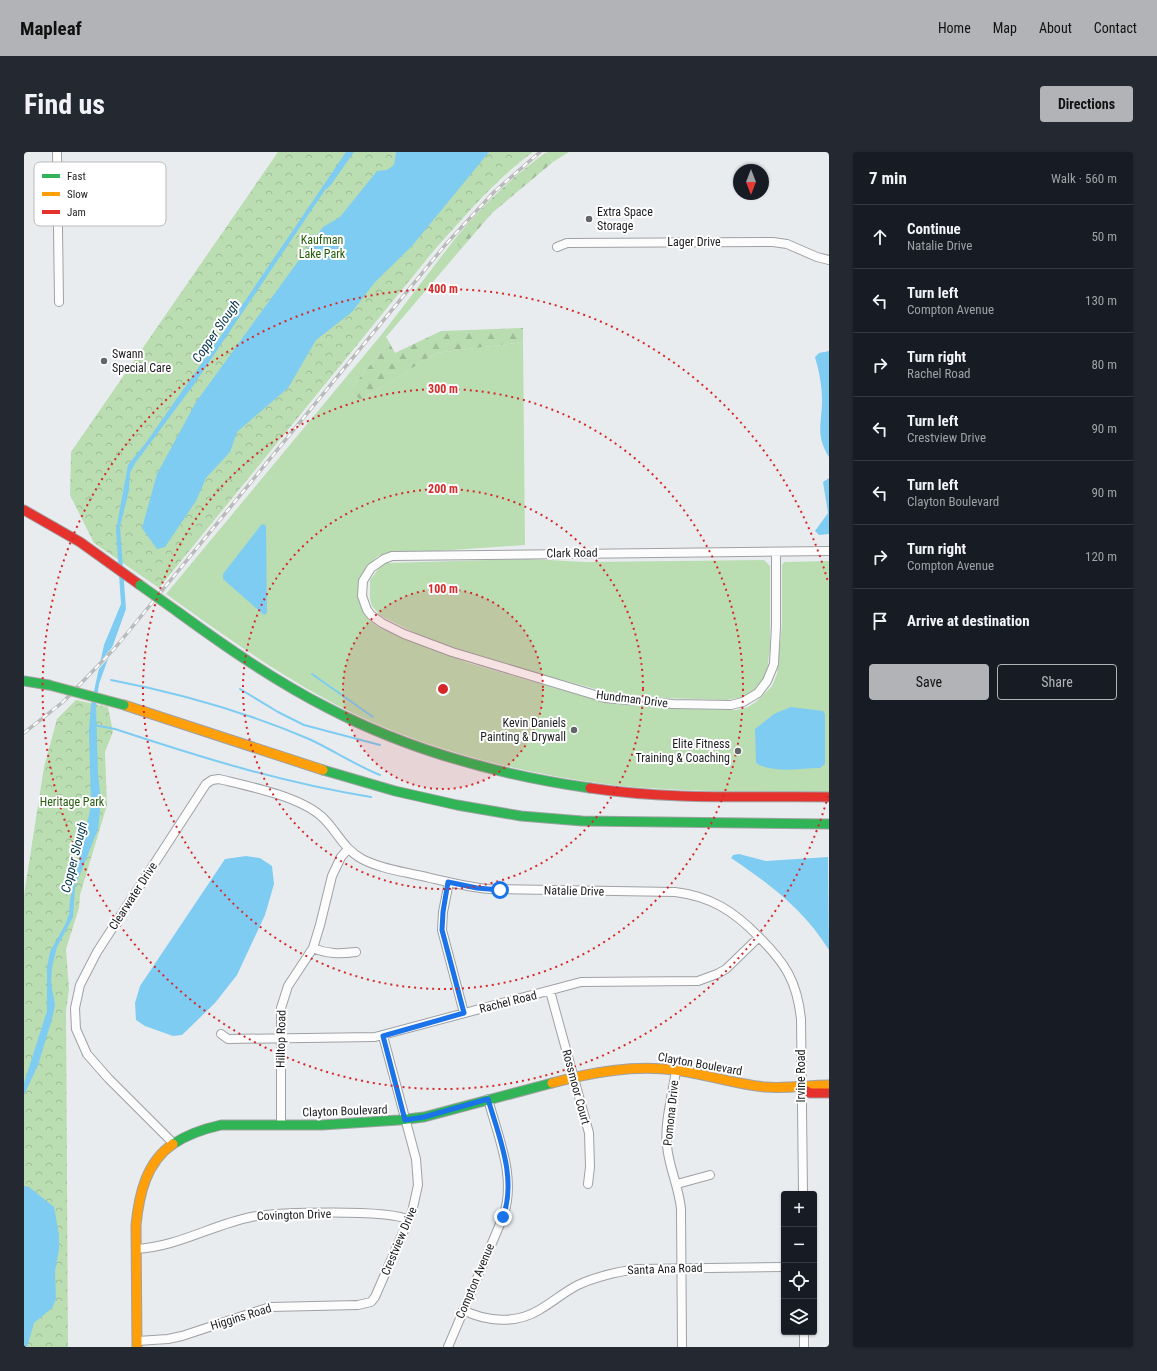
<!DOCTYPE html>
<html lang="en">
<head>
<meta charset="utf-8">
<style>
  :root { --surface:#171b24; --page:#242831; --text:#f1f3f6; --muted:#9ea1a6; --line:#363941; --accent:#b2b3b6 }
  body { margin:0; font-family:"Roboto Condensed",sans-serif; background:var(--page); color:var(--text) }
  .controls { position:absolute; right:12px; bottom:12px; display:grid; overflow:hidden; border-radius:4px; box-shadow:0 1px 3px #0004 }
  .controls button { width:36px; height:36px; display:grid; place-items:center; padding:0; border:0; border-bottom:1px solid var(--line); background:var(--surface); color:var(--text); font:20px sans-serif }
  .compass { position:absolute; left:709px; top:12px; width:36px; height:36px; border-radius:50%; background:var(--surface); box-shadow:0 1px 3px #0004; rotate:180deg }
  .stop { position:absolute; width:12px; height:12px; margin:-9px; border:3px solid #1a73e8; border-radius:50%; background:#fff }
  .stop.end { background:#1a73e8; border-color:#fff; box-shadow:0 1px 4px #0008 }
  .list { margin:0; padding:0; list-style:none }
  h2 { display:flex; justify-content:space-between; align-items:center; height:52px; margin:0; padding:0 16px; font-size:17px }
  h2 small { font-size:13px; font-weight:400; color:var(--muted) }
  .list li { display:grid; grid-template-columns:26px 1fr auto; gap:12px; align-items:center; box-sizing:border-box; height:64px; padding:0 16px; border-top:1px solid var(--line) }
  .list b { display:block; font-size:15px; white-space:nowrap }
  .list p { margin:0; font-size:13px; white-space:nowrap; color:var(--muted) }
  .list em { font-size:13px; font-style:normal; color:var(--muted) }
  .actions { display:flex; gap:8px; padding:12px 16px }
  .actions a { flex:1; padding:9px 0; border:1px solid var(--accent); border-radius:4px; text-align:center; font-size:14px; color:var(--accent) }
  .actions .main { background:var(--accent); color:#111 }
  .icon { flex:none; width:22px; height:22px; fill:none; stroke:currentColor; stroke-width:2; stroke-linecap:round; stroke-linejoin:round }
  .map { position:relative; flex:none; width:805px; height:1195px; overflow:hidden; border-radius:4px }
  header { display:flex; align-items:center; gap:24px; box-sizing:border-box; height:56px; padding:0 20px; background:var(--accent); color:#111 }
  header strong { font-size:19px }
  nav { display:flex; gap:22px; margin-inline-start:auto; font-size:14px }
  .intro { display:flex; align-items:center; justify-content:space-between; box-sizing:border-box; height:96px; padding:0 24px }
  h1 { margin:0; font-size:28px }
  .button { padding:10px 18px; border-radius:4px; background:var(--accent); color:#111; font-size:14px; font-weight:700 }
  main { display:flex; gap:24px; padding:0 24px }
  aside { flex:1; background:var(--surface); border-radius:4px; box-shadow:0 1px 3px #0004 }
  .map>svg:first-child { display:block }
</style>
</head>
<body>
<header>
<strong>Mapleaf</strong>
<nav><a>Home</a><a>Map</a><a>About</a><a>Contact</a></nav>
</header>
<div class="intro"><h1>Find us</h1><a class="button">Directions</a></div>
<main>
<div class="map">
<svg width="805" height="1195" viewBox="0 0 805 1195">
  <defs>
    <pattern id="forest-firs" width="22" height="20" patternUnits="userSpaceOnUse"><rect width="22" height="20" fill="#b9dcb1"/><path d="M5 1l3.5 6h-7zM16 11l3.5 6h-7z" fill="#9ebc98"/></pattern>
    <pattern id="park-crowns" width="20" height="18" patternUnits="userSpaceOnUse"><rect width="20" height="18" fill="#baddb2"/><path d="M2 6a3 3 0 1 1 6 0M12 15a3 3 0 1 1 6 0" fill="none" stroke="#9fbd99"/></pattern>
  </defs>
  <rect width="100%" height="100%" fill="#e9ecef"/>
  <path fill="#baddb2" d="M524,0H545L529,10L521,1Z
    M430,88L437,97L362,185L365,190L325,239L337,248L412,201L499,190L501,393L413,399L370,400L354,404L344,414L336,447L338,457L346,469L356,476L387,489L445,511L548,541L592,552L660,557L712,558L724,555L732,550L748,534L753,522L758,472V413L760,410L805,409V640C730,639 655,641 581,632C498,621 413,600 337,565C267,532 205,487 142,442L358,182Z
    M505,407L562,410L740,408L746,414V495L743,519L739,529L728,541L719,545L703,548L640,546L590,542L465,508L399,485L357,464L348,454L346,446V428L355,416L362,411Z"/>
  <path fill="url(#forest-firs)" d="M521,1L529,10L468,61L437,97L430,88C457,55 487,26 521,1Z
    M499,176V190L412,201L337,248L325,239L365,190L371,201L417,179Z"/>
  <path fill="url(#park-crowns)" d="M254,0H509C472,27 443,62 412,96L135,436L70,391L46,343L47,300Z
    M52,548L84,555L89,580L81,600L83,653L56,743L55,756L42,797L45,837L42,859L44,1195H0V743L20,615L33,567Z"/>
  <path fill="#7eccf2" d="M322,0H330L306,34L301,38L171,231L112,310L106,321L105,338L96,375L102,457L75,532L72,553L74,622L77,649L74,677L51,735L49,765L33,795L28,815L27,831L31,853L28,867L14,913L0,943V931L23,859V816L26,800L42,771L45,762L46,748L67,654L65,577L67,553L80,493L97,452L92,378L104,313L121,292L208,168Z
    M372,0H465L388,94L351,130L328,160L292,188L264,236L213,280L206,300L182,326L172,349L141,395L133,397L118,376L133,322L172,250L299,75L316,65L353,19L363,18L370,13Z
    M805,199V305C791,282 798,272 798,248C798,233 795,219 791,205L795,201Z
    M805,326V382L795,383L791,379L804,361L799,330Z
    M240,372L242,374L243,461L240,463L199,427V422L237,373Z
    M767,555L799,559L801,562V612L796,616C777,616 749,622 732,611L731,577L750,562Z
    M715,702L742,709L804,705L805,798C779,757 747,733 707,706L709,703Z
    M222,704L236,706L248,714L250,732L241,763L213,823L191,851L158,883L149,884L121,874L112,868L111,851L116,834L201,707Z
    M0,1034L5,1035L30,1055L35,1083V1097L31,1119L32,1147L28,1156L10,1171L3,1195H0Z"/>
  <path fill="#e9ecef" d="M89,494L91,496L89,501L73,519L74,512Z"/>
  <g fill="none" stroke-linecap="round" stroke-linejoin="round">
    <path stroke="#7eccf2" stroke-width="2" d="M288,522L349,565
      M87,528C155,541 222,560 285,587C309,598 331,613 356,623
      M216,537L254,560L280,573L356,593
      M70,573L91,577C176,605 259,631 347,645"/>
    <g stroke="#9fa1a4" stroke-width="10">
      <path id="street" d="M33,0L35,150
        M533,95L543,91L749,90L763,92L793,105L805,108
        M752,400V474L750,512L743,529L734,541L719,550L707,553L649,552L581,546L428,500L380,482L358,471L347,463L343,458L338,444L339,429L347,416L360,407L368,404L805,399
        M425,730L419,760L418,778L440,861
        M289,796C303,802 316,802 332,800
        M526,839L565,981L566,1015L564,1032
        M197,882L204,887L351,885L557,830L674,829L693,822L702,817L735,785
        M652,918C649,941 640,971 643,994C645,1016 655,1035 657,1057L658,1195
        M257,973V856L264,834L289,796L296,773L308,724L317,705L324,697
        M149,991L84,926L63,902L52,877L51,856L56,833L73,800L182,632L188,628L195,627C224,634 274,644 297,664C312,677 319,697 338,707C355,716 375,719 393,723C417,728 441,735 465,737L651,740C686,744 710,759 735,785C761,811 773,829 777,867L779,1042
        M653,1032L686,1023
        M112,1097C153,1095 188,1073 227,1065C252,1060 365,1057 385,1068
        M439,1158C463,1170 492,1172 515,1158C529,1150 540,1140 554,1133C573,1124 592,1120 613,1117L760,1115
        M113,1189L144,1187L158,1184L246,1155L334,1153L347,1150L351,1145L388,1060L394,1033L392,1007L359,884
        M424,1195L479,1065C493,1026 474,985 464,947
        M780,1195V1180"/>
    </g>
    <g stroke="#9fa1a4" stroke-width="11">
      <path id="fast" d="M154,460C202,495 251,529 304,556C386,599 476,623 566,636
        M0,529L25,533
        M299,618L371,639L433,653L497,664L558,669L805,672
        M149,992C164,982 179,977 197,973H298L375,968L400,965L528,931"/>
    </g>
    <g stroke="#9fa1a4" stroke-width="11">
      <path id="slow" d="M100,553L299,618
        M528,931C569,920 609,913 651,918C681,922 711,932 741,935C763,937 783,933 805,933
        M113,1195L112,1073C115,1043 122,1010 149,992"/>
    </g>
    <g stroke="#9fa1a4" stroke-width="11">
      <path id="jam" d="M0,358L56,390L116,433
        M566,636C645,648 726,644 805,645
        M777,936L786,941H805"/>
    </g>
    <use href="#street" stroke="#fcfcfd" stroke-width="8"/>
    <use href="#fast" stroke="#30b455" stroke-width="9"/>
    <use href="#slow" stroke="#ff9f0a" stroke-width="9"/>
    <use href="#jam" stroke="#e5322d" stroke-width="9"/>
    <g stroke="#b9baba" stroke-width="3.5">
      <path id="rail" d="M0,581L39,550L91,496L422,92L470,40L516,0"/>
    </g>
    <use href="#rail" stroke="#fff" stroke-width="2" stroke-dasharray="6" stroke-linecap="butt"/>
    <g stroke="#b2aaa3" stroke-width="11" stroke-linecap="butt">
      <path id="fast-bridge" d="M116,433L154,460
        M25,533L100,553"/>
    </g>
    <use href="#fast-bridge" stroke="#30b455" stroke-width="9"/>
  </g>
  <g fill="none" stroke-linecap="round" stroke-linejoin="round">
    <path stroke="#1a73e8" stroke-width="5" d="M476,738L453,736L424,730L419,760L418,778L440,861L359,884L381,968L400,965L464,947C475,985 493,1026 479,1065"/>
  </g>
  <circle cx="419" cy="537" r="100" fill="#d62828" fill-opacity=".12"/>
  <g fill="none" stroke="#d62828" stroke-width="2" stroke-dasharray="2 4">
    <circle cx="419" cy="537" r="100"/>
    <circle cx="419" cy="537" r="200"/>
    <circle cx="419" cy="537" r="300"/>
    <path d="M804 644A400 400 0 1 1 804 430"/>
  </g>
  <g fill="#646568" stroke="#fff" stroke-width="1.5">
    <circle cx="565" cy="67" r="4"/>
    <circle cx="80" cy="209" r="4"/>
    <circle cx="550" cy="578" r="4"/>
    <circle cx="714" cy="599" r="4"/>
  </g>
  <g text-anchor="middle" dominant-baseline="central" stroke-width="4" stroke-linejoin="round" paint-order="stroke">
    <g font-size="12" fill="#1c1d20" stroke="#fff" text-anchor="start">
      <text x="573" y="60">Extra Space<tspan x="573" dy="14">Storage</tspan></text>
      <text x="88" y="202">Swann<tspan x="88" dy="14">Special Care</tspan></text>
      <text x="542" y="571" text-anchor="end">Kevin Daniels<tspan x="542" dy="14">Painting &amp; Drywall</tspan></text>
      <text x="706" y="592" text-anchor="end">Elite Fitness<tspan x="706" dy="14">Training &amp; Coaching</tspan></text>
    </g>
    <g font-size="12" fill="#255d0c" stroke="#fff">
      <text x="298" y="88">Kaufman<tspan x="298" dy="14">Lake Park</tspan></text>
      <text x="48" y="650">Heritage Park</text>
    </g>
    <g font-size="12" fill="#1c1d20" stroke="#fff">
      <text x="670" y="90">Lager Drive</text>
      <text transform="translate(548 401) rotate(-1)">Clark Road</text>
      <text transform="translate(608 547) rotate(7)">Hundman Drive</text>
      <text transform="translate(550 739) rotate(1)">Natalie Drive</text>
      <text transform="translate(109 744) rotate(-57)">Clearwater Drive</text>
      <text transform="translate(484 850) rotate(-14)">Rachel Road</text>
      <text transform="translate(257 887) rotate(-89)">Hilltop Road</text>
      <text transform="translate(676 912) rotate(10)">Clayton Boulevard</text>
      <text transform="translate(777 924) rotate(-90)">Irvine Road</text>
      <text transform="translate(552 935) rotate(75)">Rossmoor Court</text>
      <text transform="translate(321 959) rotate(-2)">Clayton Boulevard</text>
      <text transform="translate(647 961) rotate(-84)">Pomona Drive</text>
      <text transform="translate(270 1063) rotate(-2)">Covington Drive</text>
      <text transform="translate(375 1089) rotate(-67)">Crestview Drive</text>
      <text transform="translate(641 1117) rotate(-2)">Santa Ana Road</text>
      <text transform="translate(451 1129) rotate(-67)">Compton Avenue</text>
      <text transform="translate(217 1165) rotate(-17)">Higgins Road</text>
    </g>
    <g font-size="13" font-style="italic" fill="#003247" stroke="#fff">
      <text transform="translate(192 179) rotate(-55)">Copper Slough</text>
      <text transform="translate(50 705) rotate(-76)">Copper Slough</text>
    </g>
  </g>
  <rect x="10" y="10" width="132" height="64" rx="6" fill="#fff" stroke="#bbbbbc" stroke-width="1"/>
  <rect x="18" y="22" width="18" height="4" fill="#30b455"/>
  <rect x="18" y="40" width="18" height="4" fill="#ff9f0a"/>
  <rect x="18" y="58" width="18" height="4" fill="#e5322d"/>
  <g font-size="11" fill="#1c1d20">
    <text x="43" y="28">Fast</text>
    <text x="43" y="46">Slow</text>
    <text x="43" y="64">Jam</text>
  </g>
  <circle cx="419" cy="537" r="6" fill="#d62828" stroke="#fff" stroke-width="2"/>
  <g font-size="12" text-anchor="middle" font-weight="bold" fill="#d62828" stroke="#fff" stroke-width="4" stroke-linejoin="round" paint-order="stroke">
    <text x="419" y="141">400 m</text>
    <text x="419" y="241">300 m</text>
    <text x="419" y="341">200 m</text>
    <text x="419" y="441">100 m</text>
  </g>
</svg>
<div class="controls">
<button>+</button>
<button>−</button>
<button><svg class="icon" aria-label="locate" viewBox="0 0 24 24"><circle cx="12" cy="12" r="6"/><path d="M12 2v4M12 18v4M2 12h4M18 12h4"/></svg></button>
<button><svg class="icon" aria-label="layers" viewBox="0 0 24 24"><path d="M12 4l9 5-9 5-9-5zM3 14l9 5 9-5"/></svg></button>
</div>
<svg class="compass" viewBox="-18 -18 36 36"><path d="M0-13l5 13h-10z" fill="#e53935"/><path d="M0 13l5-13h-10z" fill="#9ea1a6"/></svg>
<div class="stop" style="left:476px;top:738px"></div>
<div class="stop end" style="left:479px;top:1065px"></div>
</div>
<aside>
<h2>7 min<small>Walk · 560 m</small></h2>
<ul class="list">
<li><svg class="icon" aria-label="ahead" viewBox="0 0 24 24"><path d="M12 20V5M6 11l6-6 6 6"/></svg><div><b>Continue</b><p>Natalie Drive</p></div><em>50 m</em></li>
<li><svg class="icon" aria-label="left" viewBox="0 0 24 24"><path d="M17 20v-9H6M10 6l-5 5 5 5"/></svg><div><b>Turn left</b><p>Compton Avenue</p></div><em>130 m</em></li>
<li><svg class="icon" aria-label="right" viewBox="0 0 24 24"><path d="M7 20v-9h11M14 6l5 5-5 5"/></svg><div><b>Turn right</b><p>Rachel Road</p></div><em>80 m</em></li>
<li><svg class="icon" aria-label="left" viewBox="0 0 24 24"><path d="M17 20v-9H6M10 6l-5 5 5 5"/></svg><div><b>Turn left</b><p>Crestview Drive</p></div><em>90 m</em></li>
<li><svg class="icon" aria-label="left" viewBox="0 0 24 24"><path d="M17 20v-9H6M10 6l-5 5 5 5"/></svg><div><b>Turn left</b><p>Clayton Boulevard</p></div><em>90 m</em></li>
<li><svg class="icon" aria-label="right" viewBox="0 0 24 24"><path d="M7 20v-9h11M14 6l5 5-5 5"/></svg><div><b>Turn right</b><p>Compton Avenue</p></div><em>120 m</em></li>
<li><svg class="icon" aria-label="arrive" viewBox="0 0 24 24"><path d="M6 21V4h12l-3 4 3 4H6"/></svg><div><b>Arrive at destination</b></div></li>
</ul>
<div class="actions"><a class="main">Save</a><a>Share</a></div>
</aside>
</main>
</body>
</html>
